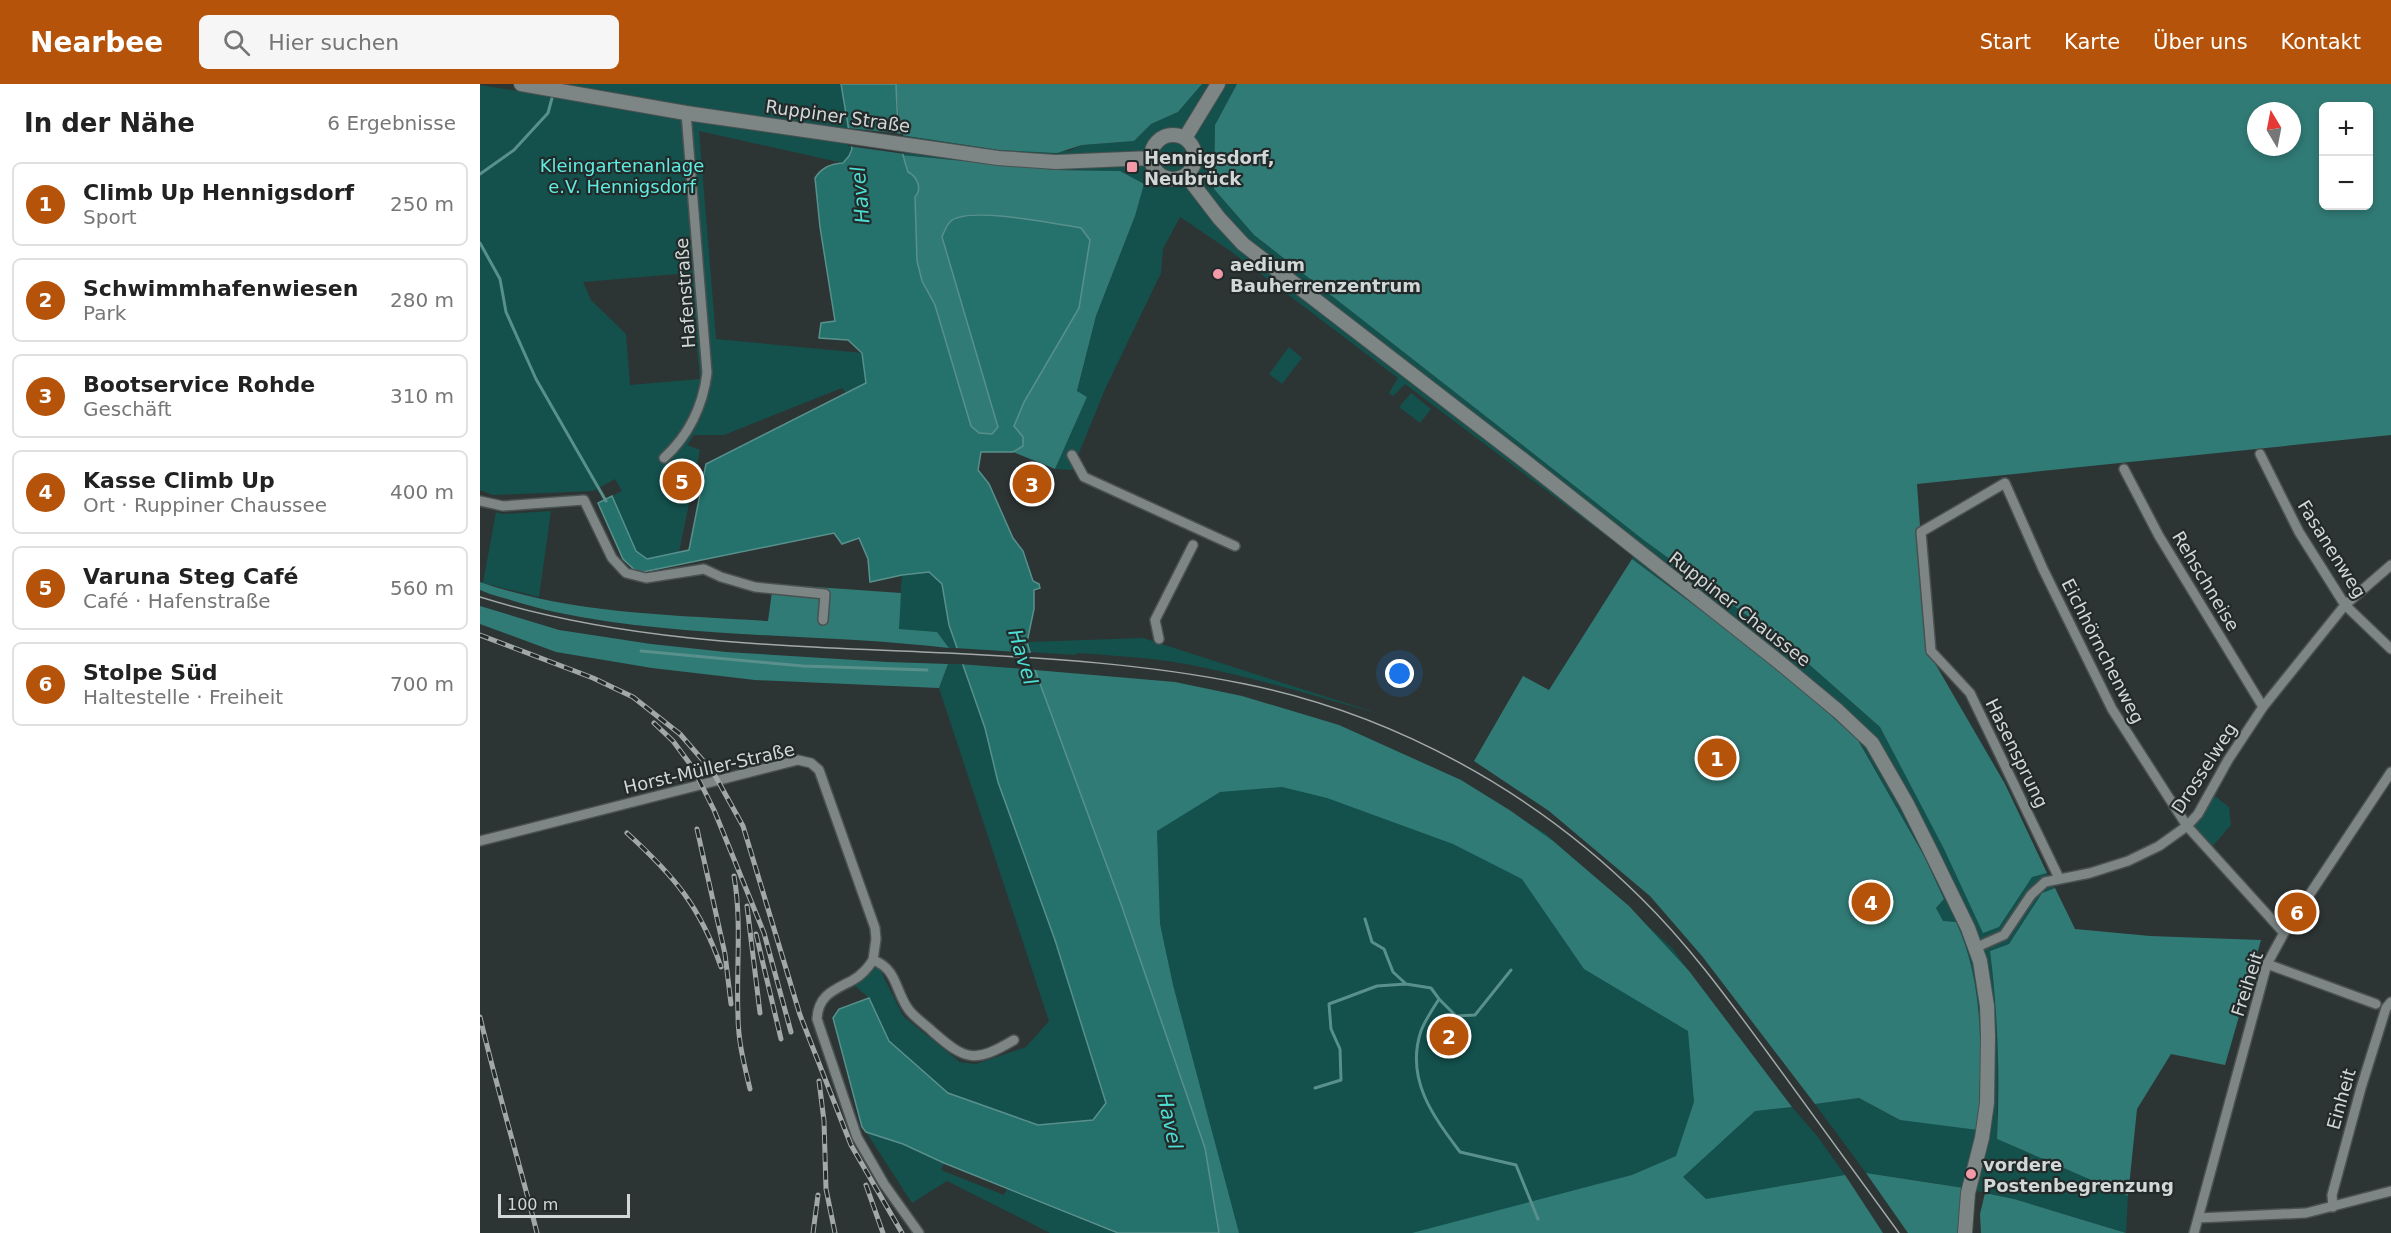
<!DOCTYPE html>
<html lang="de">
<head>
<meta charset="utf-8">
<style>
  :root { --surface:#fff; --page:#f6f6f6; --text:#222; --muted:#767676; --line:#e0e0e0; --accent:#b45309 }
  body { margin:0; font-family:"DejaVu Sans",sans-serif; background:var(--page); color:var(--text) }
  .controls { position:absolute; right:18px; top:18px; display:grid; overflow:hidden; border-radius:9px; box-shadow:0 3px 9px #0003 }
  .controls button { width:54px; height:54px; display:grid; place-items:center; padding:0; border:0; border-bottom:2px solid var(--line); background:var(--surface); color:var(--text); font:30px sans-serif }
  .compass { position:absolute; left:1767px; top:18px; width:54px; height:54px; border-radius:50%; background:var(--surface); box-shadow:0 3px 9px #0003; rotate:350deg }
  .scale { position:absolute; left:18px; bottom:15px; width:132px; box-sizing:border-box; padding-left:6px; border:3px solid #d2d7d7; border-top:0; font-size:16px; line-height:21px; white-space:nowrap; color:#d2d7d7; -webkit-text-stroke:4px #232b2a; paint-order:stroke }
  .you { position:absolute; left:920px; top:590px; width:21px; height:21px; margin:-15px; border:4px solid #fff; border-radius:50%; background:#1a73e8; box-shadow:0 0 0 9px #1a73e833 }
  .badge { display:grid; place-items:center; width:39px; height:39px; border-radius:50%; background:var(--accent); color:#fff; font-size:20px; font-weight:700 }
  .pin { position:absolute; translate:-50% -50%; border:3px solid #fff; box-shadow:0 2px 6px #0006 }
  .list { margin:0; padding:0; list-style:none }
  h2 { display:flex; justify-content:space-between; align-items:center; height:78px; margin:0; padding:0 24px; font-size:26px }
  h2 small { font-size:20px; font-weight:400; color:var(--muted) }
  .list li { display:grid; grid-template-columns:39px 1fr auto; gap:18px; align-items:center; box-sizing:border-box; height:84px; margin:0 12px 12px; padding:0 12px; border:2px solid var(--line); border-radius:9px }
  .list b { display:block; font-size:22px; white-space:nowrap }
  .list p { margin:0; font-size:20px; white-space:nowrap; color:var(--muted) }
  .list em { font-size:20px; font-style:normal; color:var(--muted) }
  .icon { flex:none; width:33px; height:33px; fill:none; stroke:currentColor; stroke-width:2; stroke-linecap:round; stroke-linejoin:round }
  .map { position:relative; flex:none; width:1911px; height:1149px; overflow:hidden }
  header { display:flex; align-items:center; gap:36px; box-sizing:border-box; height:84px; padding:0 30px; background:var(--accent); color:#fff }
  header strong { font-size:28px }
  nav { display:flex; gap:33px; margin-inline-start:auto; font-size:21px }
  .search { width:420px; height:54px; background:var(--page); display:flex; align-items:center; gap:15px; box-sizing:border-box; padding:0 21px; border-radius:9px; color:var(--muted); font-size:22px }
  main { display:flex }
  aside { flex:1; background:var(--surface) }
  .map>svg:first-child { display:block }
</style>
</head>
<body>
<header>
<strong>Nearbee</strong>
<div class="search"><svg class="icon" aria-label="search" viewBox="0 0 24 24"><circle cx="10" cy="10" r="6"/><path d="M15 15l6 6"/></svg>Hier suchen</div>
<nav><a>Start</a><a>Karte</a><a>Über uns</a><a>Kontakt</a></nav>
</header>
<main>
<aside>
<h2>In der Nähe<small>6 Ergebnisse</small></h2>
<ul class="list">
<li><span class="badge">1</span><div><b>Climb Up Hennigsdorf</b><p>Sport</p></div><em>250 m</em></li>
<li><span class="badge">2</span><div><b>Schwimmhafenwiesen</b><p>Park</p></div><em>280 m</em></li>
<li><span class="badge">3</span><div><b>Bootservice Rohde</b><p>Geschäft</p></div><em>310 m</em></li>
<li><span class="badge">4</span><div><b>Kasse Climb Up</b><p>Ort · Ruppiner Chaussee</p></div><em>400 m</em></li>
<li><span class="badge">5</span><div><b>Varuna Steg Café</b><p>Café · Hafenstraße</p></div><em>560 m</em></li>
<li><span class="badge">6</span><div><b>Stolpe Süd</b><p>Haltestelle · Freiheit</p></div><em>700 m</em></li>
</ul>
</aside>
<div class="map">
<svg width="1911" height="1149" viewBox="0 0 1911 1149">
  <rect width="100%" height="100%" fill="#2d3534"/>
  <path fill="#14504c" fill-rule="evenodd" d="M62,0H361L372,64L369,72L363,79L219,47L236,255L383,269L386,299L366,309L362,304L244,351H214L207,361L220,366L199,468L167,475L156,467L132,412L142,407L135,395L113,407L13,411L0,406V1L58,10ZM210,189L220,295L150,301L146,250L111,216L103,198Z
    M722,0H757L735,41L734,105L774,151L1165,457L1306,560L1400,643L1464,765L1503,848L1519,843L1552,792L1567,789L1575,804L1562,809L1529,860L1510,867L1518,939L1517,1055L1648,1112L1646,1149L1534,1115L1484,1104L1386,1089L1335,1020L1379,1014L1420,1036L1476,839L1463,838L1456,824L1464,815L1444,772L1378,655L1299,584L1152,475L1153,472L925,300L913,312L909,309L918,294L749,166L700,133L683,165L681,189L626,303L592,386L575,385L607,313L597,308L616,232L655,132L663,100L640,87L576,86L422,71L420,51L519,66L589,67L602,61L654,57L671,40L698,28Z
    M809,263L822,274L802,300L789,290Z
    M931,309L951,325L940,339L919,323Z
    M71,427L59,513L3,499L16,428L22,430Z
    M449,488L462,500L469,541L478,564H469L457,548L418,546L422,490Z
    M663,554L903,631C843,614 782,596 721,583C681,574 638,572 597,569L596,571L550,568L547,558Z
    M468,580H482L505,644L518,698L575,856L626,1019L613,1036L558,1041L468,1009L409,957L389,914L374,901L398,882L423,932L480,978L496,980L546,963L569,937L459,604Z
    M564,599L978,698L1065,749L1192,864L1307,1023H1312L1337,1052L1365,1091L1317,1099L1193,1149H734Z
    M1732,710L1749,723L1751,741L1731,764L1713,743Z
    M386,1048L423,1060L464,1079L461,1086L524,1111L528,1103L638,1149H570L467,1097L432,1119Z"/>
  <path fill="#317b76" fill-rule="evenodd" d="M416,0H722L698,28L671,40L654,57L602,61L577,69L519,66L420,51Z
    M757,0H1911V351L1437,400L1449,569L1525,700L1567,789L1552,793L1519,843L1503,849L1464,765L1400,643L1306,560L1165,457L774,151L734,105L735,41ZM1844,22H1888V122H1844ZM1776,27H1812V63H1776Z
    M422,71L576,86L640,87L664,100L655,132L616,232L597,307L607,313L575,385L533,368L543,362L542,353L534,342L544,318L462,153L519,344L512,350L499,349L491,342L455,221L442,197L437,177L435,113L438,109V97L428,89Z
    M1152,475L1299,584L1378,656L1444,772L1464,815L1456,824L1463,837L1476,838C1506,903 1501,977 1498,1046L1420,1036L1379,1014L1335,1020L1222,872L1170,812L1069,727L994,677L1043,592L1069,606Z
    M0,498C92,530 192,531 288,537L293,500L421,509L419,545L457,548L469,564C339,549 204,555 75,528C53,523 31,516 10,510L0,506Z
    M0,522L79,546L171,560L246,568L407,578L468,580L459,604L275,596L172,584L76,568L0,540Z
    M555,586L695,598L762,612L859,641L981,696L1031,727L1073,757L1149,822L1209,887L1312,1023L1275,1027L1203,1093L1226,1115L1365,1091L1403,1149H932L1152,1091L1196,1072L1214,1018L1208,947L1104,885L1042,795L973,760L847,714L802,703L740,708L677,747L680,840L693,901L759,1149H739L725,1064L641,820Z
    M1575,804L1595,845L1670,852L1781,856L1745,981L1691,970L1657,1025L1648,1112L1517,1055C1520,992 1518,930 1510,867L1529,860L1562,809Z
    M1386,1089L1484,1104L1478,1149H1428Z
    M1505,1109L1534,1115L1646,1149H1501L1500,1130Z"/>
  <path fill="#25716c" stroke="#59908c" stroke-width="1.5" d="M361,0H416C417,30 418,60 428,88C438,93 442,105 435,113L437,177L442,197L455,221L491,342L499,349L512,350L518,343L462,153C464,148 467,140 471,137C489,122 576,140 601,144L610,156L599,224L544,318L534,342L543,353V362L533,368H501L498,386L509,400L533,454L543,467L553,497L559,500L560,504L554,506V525L547,558L555,586L641,820L725,1064L739,1149H638L464,1079L423,1060L386,1048L382,1043L353,934L359,925L389,914L409,957L468,1009L558,1041L613,1036L626,1019L575,856L518,698L505,644L469,541L462,500L449,488L422,491L390,498L388,475L379,454L362,460L354,449L158,489L143,475L118,419L132,412L156,467L167,475L209,466L226,380L386,299L382,269L368,256L339,254L341,239L355,237L340,143L335,94C342,83 351,80 363,79L369,72L372,65Z"/>
  <path fill="#2d3534" d="M366,44L423,50L425,70L368,62Z
    M475,564L553,569L558,586L479,580Z"/>
  <g fill="none" stroke-linecap="round" stroke-linejoin="round">
    <path stroke="#59908c" stroke-width="3" d="M0,90L34,66L68,29L72,14
      M0,159L20,195L26,228L56,295L126,417
      M161,567L323,582L447,586
      M885,835L892,858L904,865L913,888L925,899
      M959,915L976,932L995,931L1031,886
      M835,1004L861,996L860,965L851,945L849,920L897,902L926,900L951,904L959,915C953,925 945,936 941,947C925,995 953,1032 980,1068L1036,1081L1058,1135"/>
    <g stroke="#4a5150" stroke-width="12">
      <path id="street" d="M1780,370L1819,448L1865,521L1911,565
        M592,371L604,393L755,462
        M184,374C208,352 223,322 227,289L206,29
        M1644,385L1679,452L1783,623
        M0,417L23,422L104,416L132,474L146,489L166,494L224,485L241,493L275,503L345,510L343,536
        M679,555L675,536L713,461
        M0,757L318,676L331,679L339,686L395,844L396,855L393,876C418,885 415,908 429,926C435,934 446,941 453,948C486,977 495,979 534,956
        M1579,794L1490,609L1451,567L1441,448L1525,399L1563,485L1632,625L1707,742L1804,849
        M1497,863L1524,851L1551,811L1565,798L1610,789L1648,777L1679,762L1707,742L1718,730L1748,676L1783,623L1865,521L1911,481
        M393,876C388,884 382,891 373,896C354,906 338,911 337,935L377,1053L404,1100L439,1149
        M1787,880L1896,920
        M1853,1123L1852,1111L1881,1004L1906,924L1911,918
        M1718,1134L1826,1129L1911,1107
        M1714,1149L1787,880L1804,849L1911,688"/>
    </g>
    <g stroke="#4a5150" stroke-width="16">
      <path id="secondary" d="M41,0L206,29L518,74L576,78L671,74
        M671 73a22 22 0 1 1 44 0a22 22 0 1 1-44 0Z
        M705,54L738,0
        M706,91L739,134L763,160L1046,378L1299,578L1358,627L1392,659L1427,720L1451,768L1488,844L1500,877L1507,922L1508,952L1507,1019L1502,1054L1488,1109L1485,1149"/>
    </g>
    <use href="#street" stroke="#7d8685" stroke-width="9"/>
    <use href="#secondary" stroke="#7d8685" stroke-width="14"/>
    <path stroke="#a2a8a8" stroke-width="1.5" d="M0,513C151,560 311,562 468,569C567,574 667,580 765,600C913,630 1054,707 1161,814C1208,860 1248,915 1287,968C1331,1028 1375,1088 1419,1149"/>
    <g stroke="#a2a8a8" stroke-width="5">
      <path id="rail" d="M0,551L113,594L153,613L200,650L233,688L263,742L320,931L371,1061L422,1149
        M174,639L193,657L213,684L234,726L284,849L311,948
        M217,745L245,870L251,920
        M147,749C194,792 220,822 241,883
        M254,792C262,838 256,885 258,931C258,957 264,980 270,1005
        M267,822L280,929
        M276,850L301,955
        M0,933C17,1005 39,1077 57,1149
        M339,997L344,1037L346,1105L355,1149
        M386,1101L403,1149
        M333,1149L338,1111"/>
    </g>
    <use href="#rail" stroke="#232b2a" stroke-width="3" stroke-dasharray="9" stroke-linecap="butt"/>
  </g>
  <g fill="#f39aa9" stroke="#232b2a" stroke-width="2">
    <rect x="646" y="77" width="12" height="12" rx="3"/>
    <circle cx="738" cy="190" r="6"/>
    <circle cx="1491" cy="1090" r="6"/>
  </g>
  <g text-anchor="middle" dominant-baseline="central" stroke-width="4.5" stroke-linejoin="round" paint-order="stroke">
    <g font-size="18" fill="#d2d7d7" stroke="#232b2a">
      <text transform="translate(358 32) rotate(8)">Ruppiner Straße</text>
      <text transform="translate(205 209) rotate(-94)">Hafenstraße</text>
      <text transform="translate(1852 465) rotate(58)">Fasanenweg</text>
      <text transform="translate(1726 497) rotate(59)">Rehschneise</text>
      <text transform="translate(1260 525) rotate(38)">Ruppiner Chaussee</text>
      <text transform="translate(1623 567) rotate(63)">Eichhörnchenweg</text>
      <text transform="translate(1537 669) rotate(64)">Hasensprung</text>
      <text transform="translate(229 684) rotate(-13)">Horst-Müller-Straße</text>
      <text transform="translate(1724 684) rotate(-57)">Drosselweg</text>
      <text transform="translate(1767 900) rotate(-72)">Freiheit</text>
      <text transform="translate(1861 1015) rotate(-74)">Einheit</text>
    </g>
    <g font-size="18" font-weight="bold" fill="#d2d7d7" stroke="#232b2a" text-anchor="start">
      <text x="664" y="73">Hennigsdorf,<tspan x="664" dy="21">Neubrück</tspan></text>
      <text x="750" y="180">aedium<tspan x="750" dy="21">Bauherrenzentrum</tspan></text>
      <text x="1503" y="1080">vordere<tspan x="1503" dy="21">Postenbegrenzung</tspan></text>
    </g>
    <g font-size="18" fill="#5fede3" stroke="#232b2a">
      <text x="142" y="81">Kleingartenanlage<tspan x="142" dy="21">e.V. Hennigsdorf</tspan></text>
    </g>
    <g font-size="20" font-style="italic" fill="#4cddd3" stroke="#232b2a">
      <text transform="translate(380 111) rotate(-95)">Havel</text>
      <text transform="translate(543 573) rotate(73)">Havel</text>
      <text transform="translate(690 1037) rotate(78)">Havel</text>
    </g>
  </g>
</svg>
<div class="controls">
<button>+</button>
<button>−</button>
</div>
<svg class="compass" viewBox="-18 -18 36 36"><path d="M0-13l5 13h-10z" fill="#e53935"/><path d="M0 13l5-13h-10z" fill="#767676"/></svg>
<div class="scale">100 m</div>
<div class="you"></div>
<div class="pin badge" style="left:1237px;top:674px">1</div>
<div class="pin badge" style="left:969px;top:952px">2</div>
<div class="pin badge" style="left:552px;top:400px">3</div>
<div class="pin badge" style="left:1391px;top:818px">4</div>
<div class="pin badge" style="left:202px;top:397px">5</div>
<div class="pin badge" style="left:1817px;top:828px">6</div>
</div>
</main>
</body>
</html>
